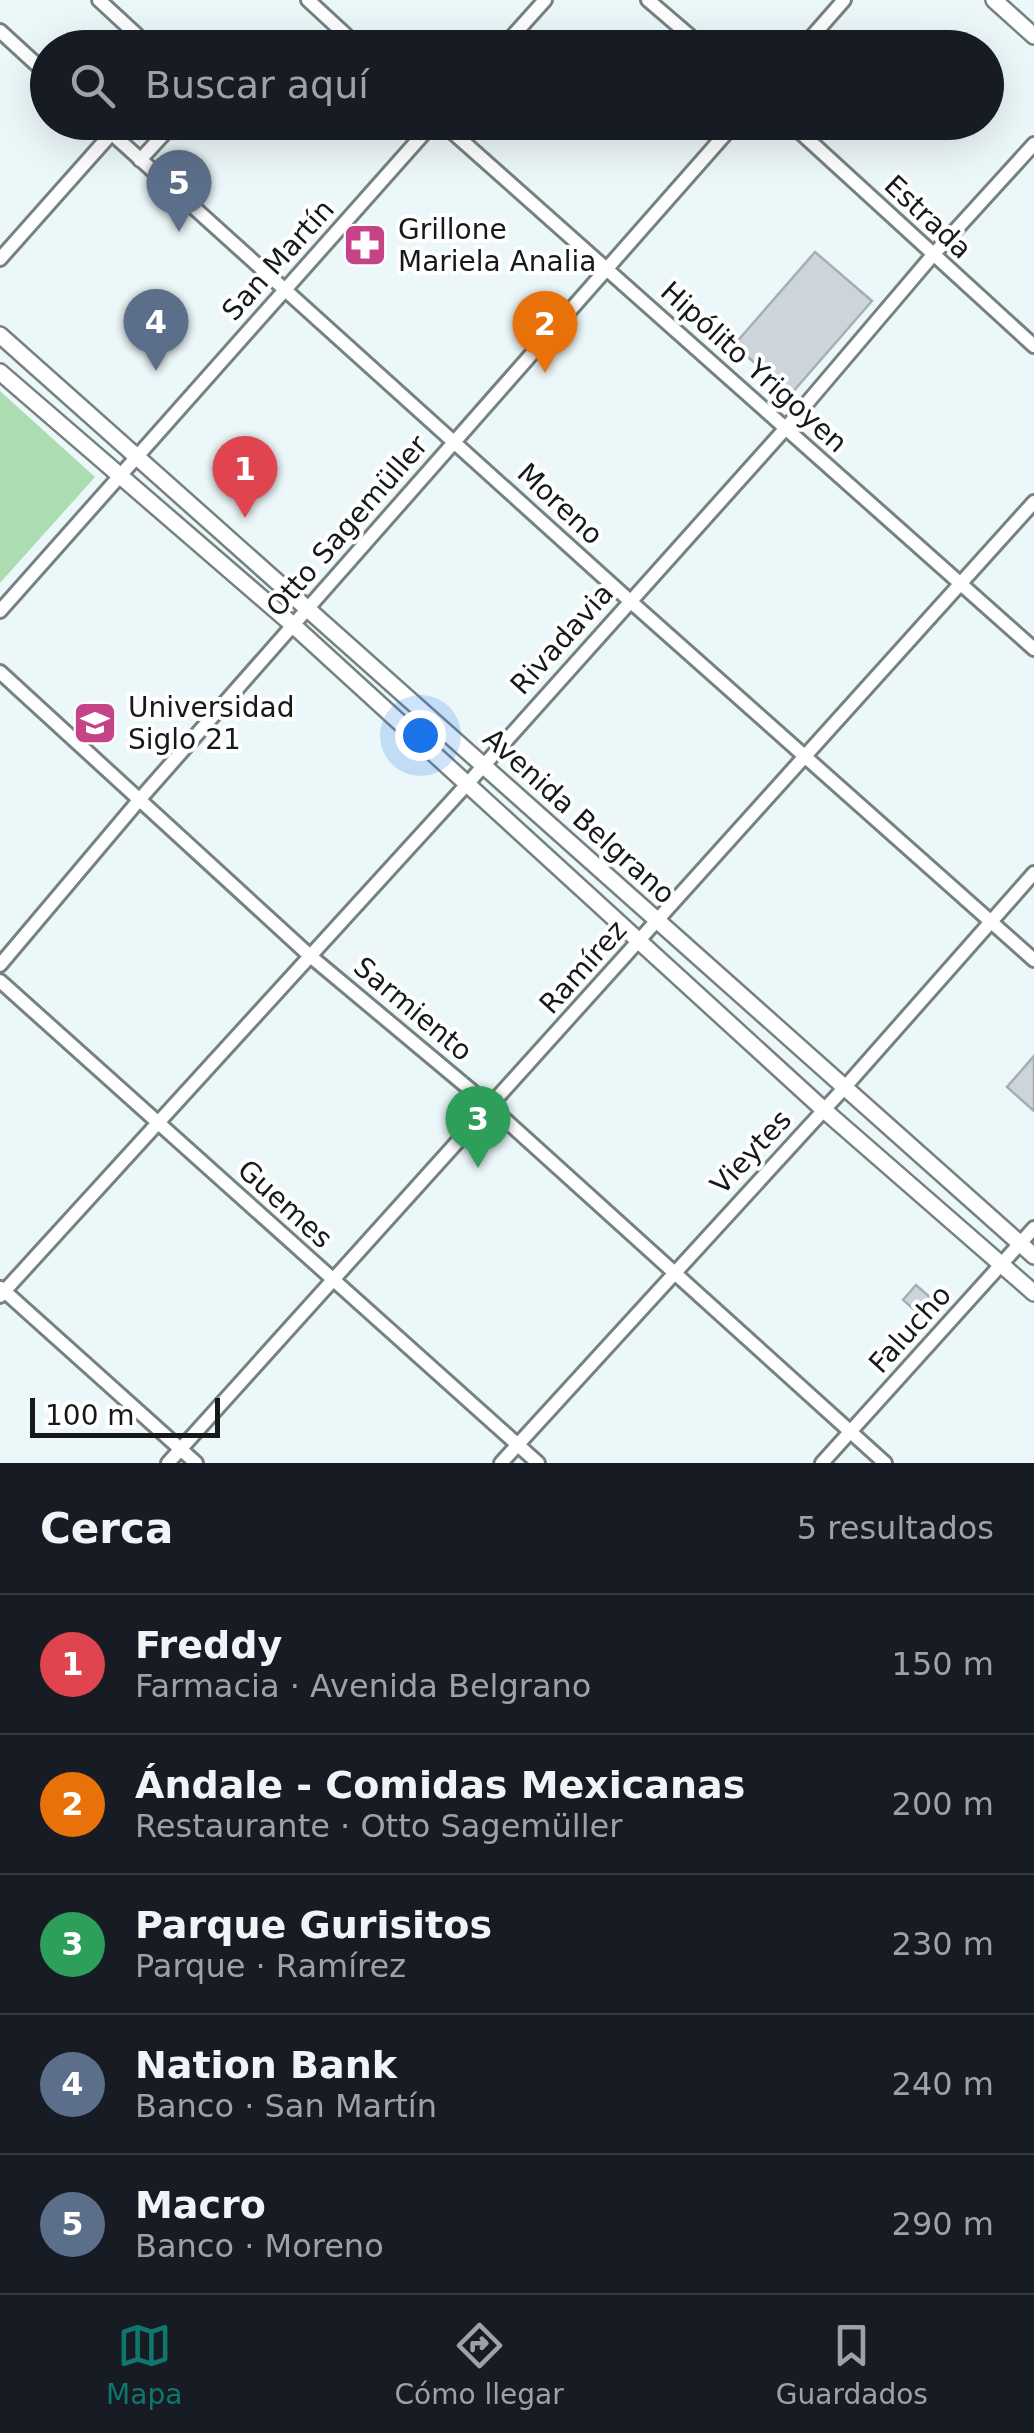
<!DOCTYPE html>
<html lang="es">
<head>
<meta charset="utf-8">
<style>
  :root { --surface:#171b24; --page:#242831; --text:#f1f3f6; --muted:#9ea1a6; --line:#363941; --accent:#0f766e }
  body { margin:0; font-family:"DejaVu Sans",sans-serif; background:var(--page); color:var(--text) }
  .scale { position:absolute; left:30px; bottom:25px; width:190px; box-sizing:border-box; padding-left:10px; border:5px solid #151919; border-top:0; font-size:28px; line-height:35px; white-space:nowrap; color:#151919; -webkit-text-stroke:8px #fff; paint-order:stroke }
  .you { position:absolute; left:420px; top:735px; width:35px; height:35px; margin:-25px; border:8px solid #fff; border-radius:50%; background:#1a73e8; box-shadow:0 0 0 15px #1a73e833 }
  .badge { display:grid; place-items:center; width:65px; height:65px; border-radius:50%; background:var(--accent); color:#fff; font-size:32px; font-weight:700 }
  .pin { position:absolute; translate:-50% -82px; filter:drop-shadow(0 2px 5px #0008) }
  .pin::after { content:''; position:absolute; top:52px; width:35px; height:30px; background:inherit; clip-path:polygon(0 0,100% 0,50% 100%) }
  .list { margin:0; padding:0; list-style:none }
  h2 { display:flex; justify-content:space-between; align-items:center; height:130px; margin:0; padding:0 40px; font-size:42px }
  h2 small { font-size:32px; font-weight:400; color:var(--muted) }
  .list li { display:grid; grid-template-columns:65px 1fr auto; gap:30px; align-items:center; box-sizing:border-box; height:140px; padding:0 40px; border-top:2px solid var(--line) }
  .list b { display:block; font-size:38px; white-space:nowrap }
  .list p { margin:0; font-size:32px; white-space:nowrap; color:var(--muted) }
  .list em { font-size:32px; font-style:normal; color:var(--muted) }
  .icon { flex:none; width:55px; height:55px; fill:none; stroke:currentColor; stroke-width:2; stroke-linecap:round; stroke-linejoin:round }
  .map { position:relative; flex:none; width:1034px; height:1463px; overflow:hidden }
  .search { position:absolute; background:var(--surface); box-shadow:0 10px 40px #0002; left:30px; right:30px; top:30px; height:110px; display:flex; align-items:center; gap:25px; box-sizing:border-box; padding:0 35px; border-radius:55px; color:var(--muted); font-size:38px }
  .sheet { height:830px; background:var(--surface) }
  nav { display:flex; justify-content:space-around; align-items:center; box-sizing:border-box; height:140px; border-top:2px solid var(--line); background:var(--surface); font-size:28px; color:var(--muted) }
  nav a { display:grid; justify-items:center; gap:5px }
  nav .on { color:var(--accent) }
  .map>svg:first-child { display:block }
</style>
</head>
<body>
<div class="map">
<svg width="1034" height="1463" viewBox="0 0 1034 1463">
  <rect width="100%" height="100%" fill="#ecf7f9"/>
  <path fill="#acddb2" d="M0,391L95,477L0,583Z"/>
  <path fill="#ccd5db" stroke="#a5aeb3" stroke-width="2.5" d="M815,252L872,301L791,394L734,345Z
    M1034,1056V1111L1007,1087Z
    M916,1285L940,1306L927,1321L903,1300Z"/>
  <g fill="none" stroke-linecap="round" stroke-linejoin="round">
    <g stroke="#768182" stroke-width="18">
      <path id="minor" d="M99,0L151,48
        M308,0L360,48
        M648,0L704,48
        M0,31L48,75
        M502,48L545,0
        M802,48L844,0
        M99,122L630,601L1034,960
        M441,122L1034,649
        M789,122L1034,346
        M140,160L175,122
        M0,259L111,134
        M0,611L434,122
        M0,672L309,955L491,1107L885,1463
        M0,965L140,799L736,122
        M0,981L538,1463
        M1,1288L196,1463
        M0,1296L469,782L785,429L932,256L1034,144
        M168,1463L1034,502
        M501,1463L845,1087L1034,873
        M822,1463L1034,1228"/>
    </g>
    <g stroke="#768182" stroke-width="20">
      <path id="tertiary" d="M994,0L1034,36
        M0,335L1034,1256
        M0,372L293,625L824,1110L1034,1293"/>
    </g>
    <use href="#minor" stroke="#fff" stroke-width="12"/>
    <use href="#tertiary" stroke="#fff" stroke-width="15"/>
  </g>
  <defs>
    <g id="pharmacy-square" transform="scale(2.25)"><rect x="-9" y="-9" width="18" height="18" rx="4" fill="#c74388" stroke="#fff"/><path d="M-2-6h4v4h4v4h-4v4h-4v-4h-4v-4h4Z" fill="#fff"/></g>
    <g id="university-square" transform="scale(2.25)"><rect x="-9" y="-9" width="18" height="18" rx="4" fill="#c74388" stroke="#fff"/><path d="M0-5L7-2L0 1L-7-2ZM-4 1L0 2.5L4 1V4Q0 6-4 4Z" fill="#fff"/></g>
  </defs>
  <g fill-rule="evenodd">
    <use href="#pharmacy-square" x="365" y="245"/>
    <use href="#university-square" x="95" y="723"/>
  </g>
  <g text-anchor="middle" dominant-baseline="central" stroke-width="8" stroke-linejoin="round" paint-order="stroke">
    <g font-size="28" fill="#151919" stroke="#fff">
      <text transform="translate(928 217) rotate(43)">Estrada</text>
      <text transform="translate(278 260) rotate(-48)">San Martín</text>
      <text transform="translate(754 367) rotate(42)">Hipólito Yrigoyen</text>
      <text transform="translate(560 504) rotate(43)">Moreno</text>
      <text transform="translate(347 526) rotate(-49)">Otto Sagemüller</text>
      <text transform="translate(562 639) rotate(-48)">Rivadavia</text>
      <text transform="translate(579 816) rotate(42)">Avenida Belgrano</text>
      <text transform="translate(583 967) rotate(-48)">Ramírez</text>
      <text transform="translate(413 1009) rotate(40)">Sarmiento</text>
      <text transform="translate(751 1152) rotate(-47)">Vieytes</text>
      <text transform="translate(285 1204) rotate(42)">Guemes</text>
      <text transform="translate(910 1329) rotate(-48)">Falucho</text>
    </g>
    <g font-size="28" fill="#151919" stroke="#fff" text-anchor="start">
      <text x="398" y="229">Grillone<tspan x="398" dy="32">Mariela Analia</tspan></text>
      <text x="128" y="707">Universidad<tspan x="128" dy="32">Siglo 21</tspan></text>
    </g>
  </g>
</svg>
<div class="scale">100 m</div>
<div class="you"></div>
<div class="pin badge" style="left:245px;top:518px;background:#e0444e">1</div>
<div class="pin badge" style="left:545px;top:373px;background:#e8710a">2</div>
<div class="pin badge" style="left:478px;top:1168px;background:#2e9e5b">3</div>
<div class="pin badge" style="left:156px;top:371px;background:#5c6f8a">4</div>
<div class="pin badge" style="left:179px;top:232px;background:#5c6f8a">5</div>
<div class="search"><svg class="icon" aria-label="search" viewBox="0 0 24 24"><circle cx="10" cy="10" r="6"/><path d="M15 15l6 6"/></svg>Buscar aquí</div>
</div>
<section class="sheet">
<h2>Cerca<small>5 resultados</small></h2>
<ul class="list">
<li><span class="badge" style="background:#e0444e">1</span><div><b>Freddy</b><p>Farmacia · Avenida Belgrano</p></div><em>150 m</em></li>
<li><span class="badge" style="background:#e8710a">2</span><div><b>Ándale - Comidas Mexicanas</b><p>Restaurante · Otto Sagemüller</p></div><em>200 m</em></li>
<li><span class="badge" style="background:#2e9e5b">3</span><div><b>Parque Gurisitos</b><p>Parque · Ramírez</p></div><em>230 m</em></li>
<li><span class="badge" style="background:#5c6f8a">4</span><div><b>Nation Bank</b><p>Banco · San Martín</p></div><em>240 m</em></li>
<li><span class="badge" style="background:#5c6f8a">5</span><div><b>Macro</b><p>Banco · Moreno</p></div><em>290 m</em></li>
</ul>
</section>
<nav>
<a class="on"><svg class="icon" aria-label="map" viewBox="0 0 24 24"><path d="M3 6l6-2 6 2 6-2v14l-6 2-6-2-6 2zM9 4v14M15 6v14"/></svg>Mapa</a>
<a><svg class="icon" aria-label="directions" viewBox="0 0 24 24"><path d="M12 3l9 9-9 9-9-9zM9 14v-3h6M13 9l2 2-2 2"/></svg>Cómo llegar</a>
<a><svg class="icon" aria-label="saved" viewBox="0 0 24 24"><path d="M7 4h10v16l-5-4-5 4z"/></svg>Guardados</a>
</nav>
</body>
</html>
